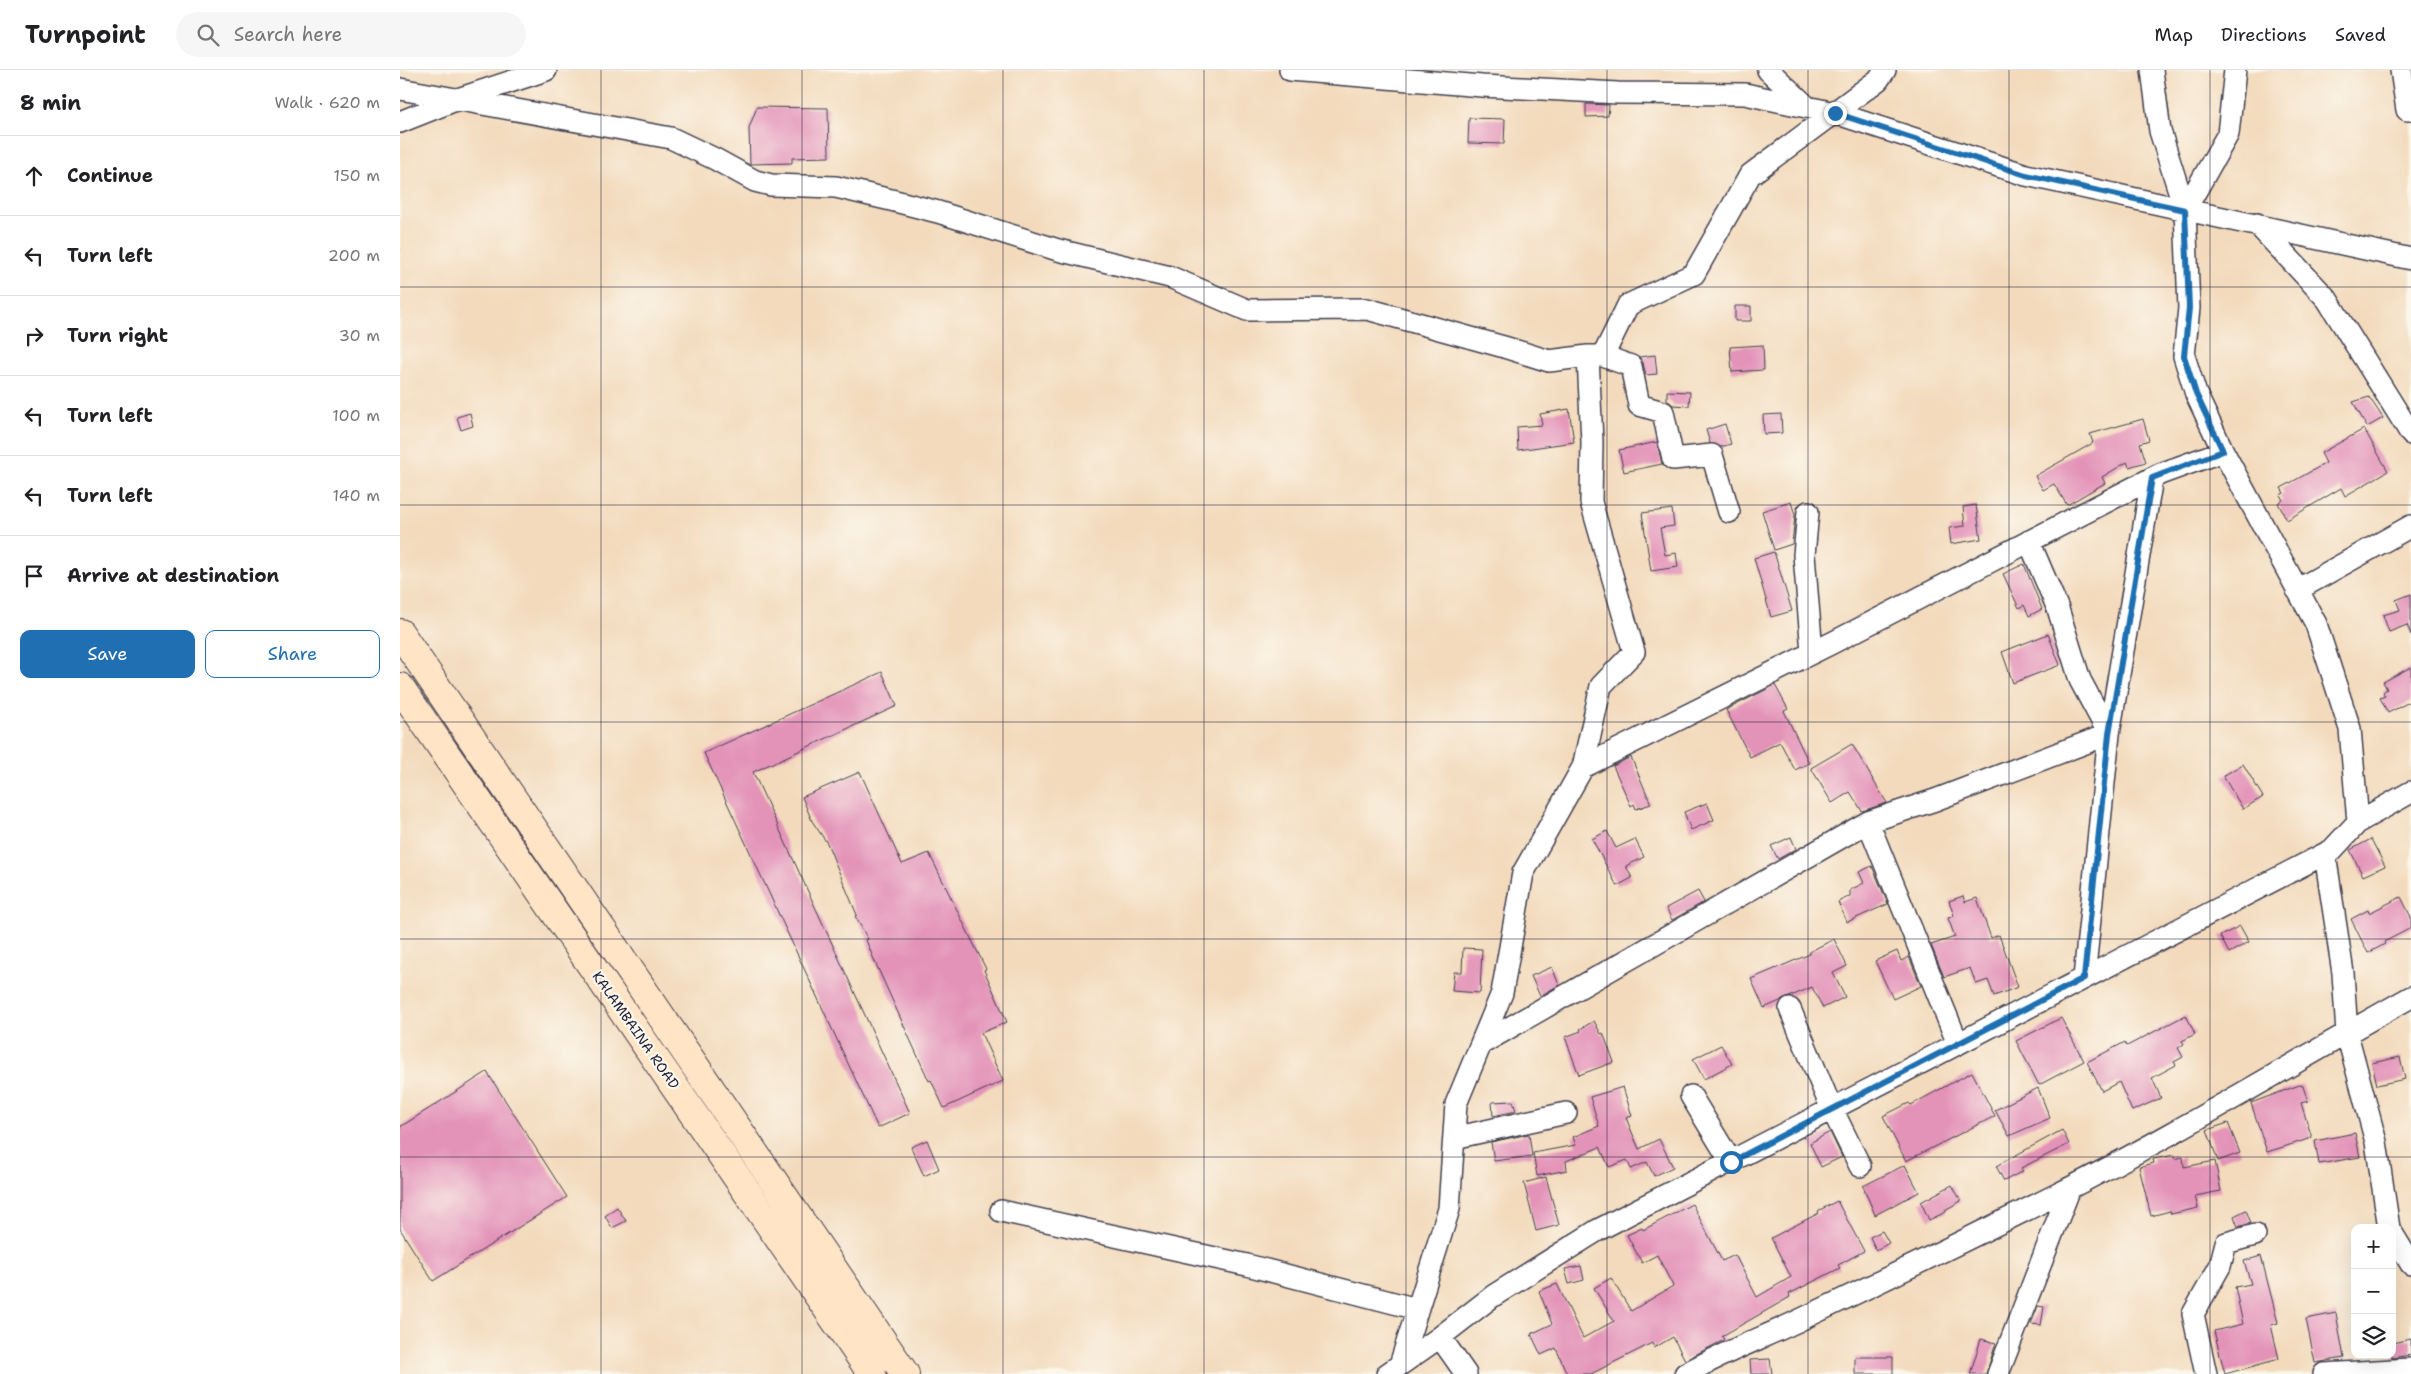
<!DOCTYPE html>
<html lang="en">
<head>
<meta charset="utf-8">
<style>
  :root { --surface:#fff; --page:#f6f6f6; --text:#202124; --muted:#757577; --line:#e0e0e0; --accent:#1f6fb2 }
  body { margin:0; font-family:"Shantell Sans",sans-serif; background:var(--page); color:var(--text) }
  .controls { position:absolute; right:15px; bottom:15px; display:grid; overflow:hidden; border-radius:10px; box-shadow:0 5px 20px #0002 }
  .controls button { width:45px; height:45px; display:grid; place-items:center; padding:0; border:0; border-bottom:1px solid var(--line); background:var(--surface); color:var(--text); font:25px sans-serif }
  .stop { position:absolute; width:15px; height:15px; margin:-11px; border:4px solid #1f6fb2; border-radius:50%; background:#fff }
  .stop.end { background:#1f6fb2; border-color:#fff; box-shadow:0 1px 5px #0008 }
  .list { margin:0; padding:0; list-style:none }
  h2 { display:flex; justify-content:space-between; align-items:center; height:65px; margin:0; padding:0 20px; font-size:21px }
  h2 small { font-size:16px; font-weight:400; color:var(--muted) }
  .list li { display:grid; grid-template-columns:32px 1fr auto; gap:15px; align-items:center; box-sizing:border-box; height:80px; padding:0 20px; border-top:1px solid var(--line) }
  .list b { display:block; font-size:19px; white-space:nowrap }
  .list em { font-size:16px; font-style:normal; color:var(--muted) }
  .actions { display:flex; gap:10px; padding:15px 20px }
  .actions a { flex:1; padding:11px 0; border:1px solid var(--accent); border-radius:10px; text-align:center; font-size:18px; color:var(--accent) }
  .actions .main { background:var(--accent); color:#fff }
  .icon { flex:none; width:28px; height:28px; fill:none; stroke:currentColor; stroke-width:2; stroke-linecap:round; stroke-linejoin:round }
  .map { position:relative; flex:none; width:2011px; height:1304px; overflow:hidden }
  header { display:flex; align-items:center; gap:30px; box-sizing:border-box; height:70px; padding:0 25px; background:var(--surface); border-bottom:1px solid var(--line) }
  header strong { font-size:24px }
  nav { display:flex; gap:28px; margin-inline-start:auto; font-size:18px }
  .search { width:350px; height:45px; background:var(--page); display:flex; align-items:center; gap:12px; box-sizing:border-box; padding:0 18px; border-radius:28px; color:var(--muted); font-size:19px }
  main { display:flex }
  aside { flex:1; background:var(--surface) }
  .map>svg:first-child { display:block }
</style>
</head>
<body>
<header>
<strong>Turnpoint</strong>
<div class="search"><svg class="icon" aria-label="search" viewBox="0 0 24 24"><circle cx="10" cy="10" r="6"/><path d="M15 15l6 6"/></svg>Search here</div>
<nav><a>Map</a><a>Directions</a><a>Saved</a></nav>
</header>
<main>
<aside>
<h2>8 min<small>Walk · 620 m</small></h2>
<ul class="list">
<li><svg class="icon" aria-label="ahead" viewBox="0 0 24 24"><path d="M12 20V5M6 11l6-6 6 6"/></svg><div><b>Continue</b></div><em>150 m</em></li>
<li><svg class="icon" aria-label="left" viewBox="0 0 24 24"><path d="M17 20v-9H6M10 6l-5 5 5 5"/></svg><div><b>Turn left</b></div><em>200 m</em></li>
<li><svg class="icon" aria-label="right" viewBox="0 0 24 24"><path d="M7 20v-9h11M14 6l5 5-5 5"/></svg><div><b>Turn right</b></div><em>30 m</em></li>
<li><svg class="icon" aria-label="left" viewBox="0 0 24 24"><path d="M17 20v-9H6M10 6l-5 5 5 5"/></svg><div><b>Turn left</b></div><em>100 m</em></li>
<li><svg class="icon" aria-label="left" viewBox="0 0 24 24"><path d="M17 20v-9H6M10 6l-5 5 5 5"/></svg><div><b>Turn left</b></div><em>140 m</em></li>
<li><svg class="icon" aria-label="arrive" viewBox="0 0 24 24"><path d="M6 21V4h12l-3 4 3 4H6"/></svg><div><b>Arrive at destination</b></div></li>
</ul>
<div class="actions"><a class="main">Save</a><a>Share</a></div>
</aside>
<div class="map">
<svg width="2011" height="1304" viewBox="0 0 2011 1304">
  <rect width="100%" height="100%" fill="#fbf7ec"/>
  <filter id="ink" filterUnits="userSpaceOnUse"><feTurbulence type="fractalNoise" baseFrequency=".02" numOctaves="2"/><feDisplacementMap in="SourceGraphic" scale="10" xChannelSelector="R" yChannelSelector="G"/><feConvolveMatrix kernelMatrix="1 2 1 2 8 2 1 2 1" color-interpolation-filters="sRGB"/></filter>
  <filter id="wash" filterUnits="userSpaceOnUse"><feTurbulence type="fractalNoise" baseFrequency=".0096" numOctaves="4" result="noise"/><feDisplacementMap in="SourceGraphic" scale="20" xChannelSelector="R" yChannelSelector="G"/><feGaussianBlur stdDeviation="1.12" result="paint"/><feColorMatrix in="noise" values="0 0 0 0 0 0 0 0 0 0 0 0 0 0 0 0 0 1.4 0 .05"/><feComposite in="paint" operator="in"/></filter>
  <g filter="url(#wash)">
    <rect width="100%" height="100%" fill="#f3dabc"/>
    <g id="blocks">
      <path fill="#e392b8" d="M1186,34L1209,35L1208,46L1186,47Z
        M357,37L428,38L429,87L392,88V93L350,94L349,58Z
        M1069,48L1105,49L1104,74L1068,73Z
        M1335,236H1351V251H1335Z
        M1363,275L1364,300L1332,302L1330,277Z
        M1255,285L1257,304L1246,305L1243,293L1239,287Z
        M1267,321L1290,322L1289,336L1273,335L1267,330Z
        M1969,327L1983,348L1967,357L1953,332Z
        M1169,339L1174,372L1118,380L1117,357L1142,355L1140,344Z
        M70,343L73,356L61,360L57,347Z
        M1381,344L1382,363L1364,364L1363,345Z
        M1743,349L1749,370L1740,373L1746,392L1729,397L1727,392L1702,407L1705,413L1667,435L1654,414L1643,420L1635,406L1693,373L1690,364Z
        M1325,354L1331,374L1321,377L1310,373L1306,360Z
        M1964,359L1988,401L1945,426L1941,418L1887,450L1878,433L1883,430L1880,425L1884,423L1881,418L1926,393L1921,383Z
        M1257,372L1262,394L1224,402L1219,380Z
        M1391,432L1395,445L1392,474L1374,480L1362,441Z
        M1576,435L1581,469L1551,474L1549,458L1565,456L1563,437Z
        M1272,439L1274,456L1260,458L1265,485L1276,483L1278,497L1251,501L1242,443Z
        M1374,482L1392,541L1371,547L1354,488Z
        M1624,494L1642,539L1629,546L1624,535L1619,538L1603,504Z
        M2011,524V565L2007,555L1989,562L1983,545L2000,540L1996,530Z
        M1648,564L1660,595L1613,613L1602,582Z
        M2011,597V631L1988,643L1980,628L1985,626L1983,622L1987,619L1983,612Z
        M482,602L497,636L353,702L510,1043L478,1058L304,683Z
        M1375,615L1388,639L1384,641L1409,693L1395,700L1380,672L1350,687L1326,640Z
        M1452,674L1476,715L1487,733L1462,741L1450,722L1432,733L1411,698Z
        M1231,687L1251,734L1236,739L1234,734L1231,736L1213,696Z
        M1843,694L1863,727L1843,739L1823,706Z
        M460,702L502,794L529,783L586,899L584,900L607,952L581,963L603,1011L544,1038L531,1010L529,1011L475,892L466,870L468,869L455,846L457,845L427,773L412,751L402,727Z
        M1307,733L1314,750L1291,760L1284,742Z
        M1207,761L1216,778L1235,769L1244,787L1226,796L1232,808L1217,816L1192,769Z
        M1391,767L1396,779L1378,789L1371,776Z
        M1971,769L1985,796L1963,806L1950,780Z
        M1472,796L1488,834L1447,852L1438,832L1450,826V820L1464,813L1459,802Z
        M1298,821L1304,832L1272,850L1266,838Z
        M1563,826L1565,832L1577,828L1591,868L1599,865L1618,917L1594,926L1588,910L1576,914L1570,898L1544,907L1531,875L1555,867L1548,848L1554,846L1549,831Z
        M2001,827L2011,847V858L1984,872L1985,874L1968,883L1951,849L1968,840L1969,843Z
        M1840,856L1849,872L1829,883L1820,866Z
        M1434,869L1447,896L1433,903L1445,927L1423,938L1412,917L1364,938L1351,909L1410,884L1409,882Z
        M1063,878L1082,879L1080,923L1052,921L1054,902H1062Z
        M1497,881L1501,891L1509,887L1521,916L1493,929L1475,891Z
        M1152,897L1159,915L1140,926L1131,906Z
        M1786,945L1795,964L1782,971L1784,974L1778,978L1783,987L1774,992L1776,995L1752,1008L1761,1028L1732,1041L1719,1012L1702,1021L1687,992L1725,972L1727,976Z
        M1661,948L1684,991L1639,1015L1616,971Z
        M1194,951L1201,964L1203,963L1214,992L1179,1005L1165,967L1181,961L1180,959Z
        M1321,975L1332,994L1304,1009L1293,989Z
        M2000,987L2005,1009L1977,1015L1972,993Z
        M87,1002L167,1127L33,1211L0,1159V1057Z
        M1572,1002L1595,1046L1506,1091L1483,1046L1509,1033L1511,1035Z
        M1902,1014L1908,1031L1901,1033L1912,1068L1867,1082L1851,1033Z
        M1223,1017L1232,1046L1226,1048L1239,1079L1259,1069L1273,1097L1254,1106L1247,1092L1231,1099L1227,1090L1209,1097L1200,1077L1166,1091L1167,1100L1137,1106L1133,1083L1176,1075L1173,1067L1199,1056L1190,1027Z
        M1638,1018L1650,1048L1609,1066L1595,1040Z
        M1113,1031L1116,1041L1093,1046L1092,1032Z
        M1828,1053L1840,1083L1818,1091L1807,1060Z
        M1662,1060L1669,1074L1621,1098L1623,1101L1604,1111L1596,1096Z
        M1430,1062L1442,1087L1421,1097L1410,1073Z
        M1955,1063L1960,1087L1919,1094L1915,1071Z
        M1129,1064L1132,1086L1094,1091L1091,1072Z
        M527,1070L539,1099L524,1106L511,1077Z
        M1774,1085L1775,1089L1783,1087L1784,1097L1815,1091L1821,1121L1795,1126L1798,1138L1771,1144L1770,1141L1751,1146L1739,1097L1754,1093L1753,1089Z
        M1505,1095L1519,1122L1475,1145L1463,1116Z
        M1146,1107L1159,1155L1136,1161L1124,1113Z
        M1552,1115L1561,1131L1545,1140L1546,1142L1529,1150L1521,1132Z
        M1437,1131L1464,1181L1438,1195L1440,1198L1389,1224L1390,1227L1322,1266L1324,1270L1285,1290L1273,1267L1254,1278L1252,1273L1191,1304H1167L1156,1278L1141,1285L1131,1264L1152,1254L1139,1221L1157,1214L1183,1268L1214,1251L1194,1218L1211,1208L1231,1241L1273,1216L1257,1185L1242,1193L1227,1165L1242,1158L1243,1160L1292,1134L1322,1191L1335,1185L1357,1227L1391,1207L1371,1168L1419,1143L1418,1141Z
        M217,1137L226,1151L212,1158L205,1146Z
        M1846,1140L1851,1153L1838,1157L1834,1146Z
        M1482,1161L1489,1173L1476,1180L1470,1167Z
        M1861,1186L1878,1253L1871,1255L1879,1289L1825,1304L1814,1261L1843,1254L1835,1217L1851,1214L1844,1191Z
        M1181,1196L1184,1210L1169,1214L1165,1199Z
        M1638,1236L1644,1237L1641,1255L1631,1254Z
        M1936,1243L1944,1288L1915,1293L1906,1249Z
        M1581,1269L1596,1273L1586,1304H1570Z
        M2011,1269V1285L1992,1288V1273Z
        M1455,1287H1493V1304H1455Z
        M1370,1289L1372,1304H1351L1350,1290Z"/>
    </g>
  </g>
  <g filter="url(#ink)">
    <use href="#blocks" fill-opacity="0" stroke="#413e4e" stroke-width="1"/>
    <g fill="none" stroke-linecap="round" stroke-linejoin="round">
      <g stroke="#413e4e" stroke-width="24">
        <path id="street" d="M890,0L1082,16L1218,23L1345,24L1435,43L1626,105L2011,189
          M1368,0L1405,35
          M1752,0L1760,61L1785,140L1789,238L1784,286L1796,324L1823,381
          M2001,0L2007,40H2011
          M0,19L271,68L315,89L355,111L371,115L436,117L491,130L538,142L658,180L770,207L847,240L967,239L1104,277L1149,291L1188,286L1192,372L1191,432L1234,582L1201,616L1183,697L1123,803L1102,923L1056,1034L1049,1139L1000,1295
          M0,52L58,29L146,0
          M1785,140L1828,64L1835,0
          M1857,154L1927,229L2011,364
          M1188,286H1203L1228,235L1294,204L1350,105L1478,10L1485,0
          M1203,286L1231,296L1239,335L1263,342L1273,389L1312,385L1329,442
          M1408,442L1404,485L1412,582
          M1897,520L2011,456
          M1183,697L1430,574L1760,404L1823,381L1916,554L1950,659L1958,752
          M1468,752L1535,730L1709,664L1680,610L1658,539L1629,471
          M1925,784L1943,903L1947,964L1976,1072L1989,1158
          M1684,908L1709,664L1752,408
          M1390,939L1430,1035L1460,1096
          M1081,974L1468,752L1558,974
          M1291,1026L1331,1092
          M1054,1068L1166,1043
          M601,1141L847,1195L1017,1239
          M1992,1163L2011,1194
          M1040,1267L1066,1304
          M987,1304L1040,1267L1093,1226L1198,1160L1932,780L1958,752L2011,722
          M1285,1304C1324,1282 1365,1267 1404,1248C1488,1208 1572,1167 1656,1125C1777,1064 1892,993 2011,927
          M1598,1304L1670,1118
          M1806,1304L1793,1244L1820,1196L1826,1173L1855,1165
          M1924,1304L2011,1299"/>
      </g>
      <g stroke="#413e4e" stroke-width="30">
        <path id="secondary" d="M0,563L505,1304
          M0,617L472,1304"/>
      </g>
      <use href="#street" stroke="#fff" stroke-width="21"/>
      <use href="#secondary" stroke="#ffe4c6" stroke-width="28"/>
    </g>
  </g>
  <g fill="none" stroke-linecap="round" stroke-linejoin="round" filter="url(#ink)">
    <path stroke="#1f6fb2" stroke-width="6" d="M1331,1092L1684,908L1709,664L1752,408L1823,381L1796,324L1784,286L1789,238L1785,140L1626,105L1435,43"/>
  </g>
  <path fill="none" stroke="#22223b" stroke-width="1" stroke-opacity="0.55" d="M201,0V1304M402,0V1304M603,0V1304M804,0V1304M1006,0V1304M1207,0V1304M1408,0V1304M1609,0V1304M1810,0V1304M0,217H2011M0,435H2011M0,652H2011M0,869H2011M0,1087H2011"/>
  <g text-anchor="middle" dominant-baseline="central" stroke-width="4.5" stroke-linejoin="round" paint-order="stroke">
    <g font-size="14" fill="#22223b" stroke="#fbf7ec">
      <text transform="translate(236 960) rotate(55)">KALAMBAINA ROAD</text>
    </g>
  </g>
</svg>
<div class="controls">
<button>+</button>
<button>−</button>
<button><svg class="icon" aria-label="layers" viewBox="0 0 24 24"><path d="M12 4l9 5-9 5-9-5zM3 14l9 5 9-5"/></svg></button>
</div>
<div class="stop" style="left:1331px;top:1092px"></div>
<div class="stop end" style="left:1435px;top:43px"></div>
</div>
</main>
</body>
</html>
